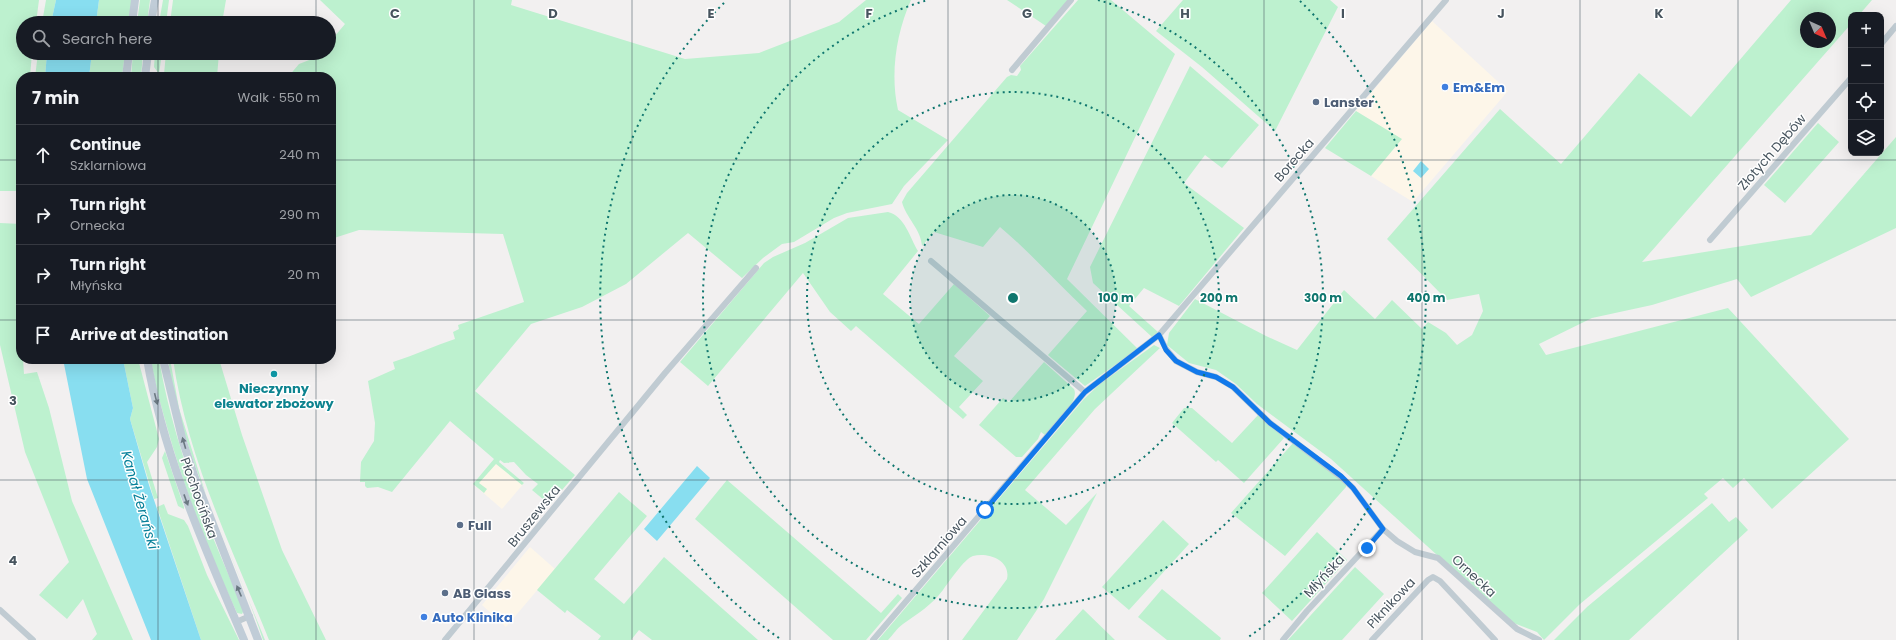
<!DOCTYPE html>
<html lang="en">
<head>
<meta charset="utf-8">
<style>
  :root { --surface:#171b24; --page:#20242c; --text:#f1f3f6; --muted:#9ea1a6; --line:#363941 }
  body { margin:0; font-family:Poppins,sans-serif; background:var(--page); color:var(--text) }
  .controls { position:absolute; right:12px; top:12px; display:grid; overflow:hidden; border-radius:8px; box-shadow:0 4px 16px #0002 }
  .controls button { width:36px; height:36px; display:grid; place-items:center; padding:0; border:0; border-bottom:1px solid var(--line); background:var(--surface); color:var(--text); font:20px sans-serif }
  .compass { position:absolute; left:1800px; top:12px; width:36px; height:36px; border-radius:50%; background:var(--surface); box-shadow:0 4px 16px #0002; rotate:136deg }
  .stop { position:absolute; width:12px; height:12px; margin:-9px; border:3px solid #1279eb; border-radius:50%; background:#fff }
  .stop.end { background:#1279eb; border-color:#fff; box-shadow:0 1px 4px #0008 }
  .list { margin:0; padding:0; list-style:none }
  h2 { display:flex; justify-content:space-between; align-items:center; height:52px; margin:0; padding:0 16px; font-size:17px }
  h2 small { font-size:13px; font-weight:400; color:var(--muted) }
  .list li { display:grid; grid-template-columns:26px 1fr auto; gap:12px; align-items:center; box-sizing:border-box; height:60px; padding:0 16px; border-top:1px solid var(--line) }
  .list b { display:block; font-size:15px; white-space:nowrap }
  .list p { margin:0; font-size:13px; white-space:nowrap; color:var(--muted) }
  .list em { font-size:13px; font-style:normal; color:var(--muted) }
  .icon { flex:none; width:22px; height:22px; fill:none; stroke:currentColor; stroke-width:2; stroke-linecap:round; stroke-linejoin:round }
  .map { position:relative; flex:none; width:1896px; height:640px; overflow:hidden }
  .search { position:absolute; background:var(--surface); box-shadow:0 4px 16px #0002; left:16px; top:16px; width:320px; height:44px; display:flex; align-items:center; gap:10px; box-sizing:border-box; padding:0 14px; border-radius:22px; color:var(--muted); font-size:15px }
  .panel { position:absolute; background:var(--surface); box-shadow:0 4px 16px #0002; left:16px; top:72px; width:320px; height:292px; border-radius:16px }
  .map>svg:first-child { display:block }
</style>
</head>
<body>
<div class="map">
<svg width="1896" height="640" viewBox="0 0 1896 640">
  <rect width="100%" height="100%" fill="#f2f0f0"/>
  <path fill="#fdf6e9" d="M1432,21L1508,91L1413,202L1371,176L1401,139L1356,111Z
    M495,459L524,483L502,509L473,484Z
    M530,547L555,569L506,627L482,605Z"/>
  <path fill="#bdf1cf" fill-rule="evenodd" d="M0,0H39L36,23H23V53H32L30,77H21V191H0Z
    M46,0H56L51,23H42Z
    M99,0H132L128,23H96Z
    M140,0H150L147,23H137Z
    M163,0H169L166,23H159Z
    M173,0H226L222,23H170Z
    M320,0H512L511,5L685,59L759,53L839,22L866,0H911C896,34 890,74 898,110L948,140L904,186L892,204L847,213L834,218L794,242L782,244L763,258L742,278L688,233L626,284L582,307L531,324L475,391L575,475L562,490L556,489L552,493L554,499L550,505L532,490L538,484L526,475L514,462L504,463L500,460L499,462L524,483L522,485L496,464L479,483L487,489L484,493L473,484L494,459L450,421L392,492L378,487L367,488L365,486V482H360L361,462L374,441L375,423L368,381L395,369L393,362C415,355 434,346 455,339L453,332L459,329L458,325L524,302L503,234L359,230L331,239V77H288L299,64L317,57L320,53H329V43L345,24Z
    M1007,0H1068L1046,26Z
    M1078,0H1111L1175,54L1067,279L1138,349L1085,386L1048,355L1087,311C1057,283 1031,253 1000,227L983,247L934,232L922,246C921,229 906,218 902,202L907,193L1007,77L1011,75L1017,76L1021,70L1020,66Z
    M1183,0H1330L1338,7L1275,131L1202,67L1156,31Z
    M1791,0H1872L1859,15H1851V24L1642,262L1811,235L1896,137V228L1751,297L1737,279L1652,305L1592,318L1539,344L1546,355L1728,308L1849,439L1772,509L1744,478L1733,488L1723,478L1704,494L1708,498L1580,604L1544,640L1537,632L1511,622L1331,459L1257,404L1236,384L1216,370L1189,363L1167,345L1169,333L1195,299L1266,336L1297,350L1344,290L1375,319L1392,300L1422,329L1428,322L1446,333L1457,345L1472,335L1483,311L1479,294L1447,300L1387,239L1500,109L1561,164L1639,73L1691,117ZM1806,18H1830V42H1806Z
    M38,53H47L45,77H35Z
    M92,53H125L122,77H89Z
    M133,53H143L141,77H131Z
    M155,53H162L159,74L154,67Z
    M166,53H219L217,77H182L164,74Z
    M1190,66L1259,125L1222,168L1205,155L1184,183L1244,228L1179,306L1144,288L1129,306L1158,332L1152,337L1093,283L1090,267Z
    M1356,111L1402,139L1371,176L1325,148Z
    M1818,123L1839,142L1785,203L1764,185Z
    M888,212C905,216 910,238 918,251L883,294L919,324L954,284L990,316L954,356L983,381L959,407L967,415L963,419L856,326L851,331L830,312L803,273L708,386L680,362L764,263L773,257L805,243L848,218Z
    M0,223L21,224V359H23L24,374L37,372L49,408L72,501L133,640H92L97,634L83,599L67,619L39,595L69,562L25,452L0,345Z
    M1154,345L1160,348L1095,409L1025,490L1066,525L1097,493L1044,599L1017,640H962L1007,579C1011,560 988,552 973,556C965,558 948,583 943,590C933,604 916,615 903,624C897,628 893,635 888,640H878L1084,399L1100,384Z
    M123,359H138L159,439L157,447L147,462L158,498L154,499L130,419L133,408Z
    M151,359H159C174,447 208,529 244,610L242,614L237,613C209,553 185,491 167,427C161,405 154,382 151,359Z
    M168,359H170L179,408L206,495L265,640H263C232,546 181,459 168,359Z
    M173,359H219L242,435L282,550L326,640H269C232,548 187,458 173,359Z
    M1044,362L1074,389C1080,402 1054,425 1045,435L1041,432L1038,439L1022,457H1016L979,425L1003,398L1009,402Z
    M1184,408H1192L1232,443L1259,414L1284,438L1244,483L1218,460L1216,462L1172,423Z
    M1293,443L1346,484V487L1285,556L1231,513Z
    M165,451L184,507V509L178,506L162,458Z
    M727,480L881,613L898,594L902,598L866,640H833L695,519Z
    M619,492L647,516L594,579L624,604L664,557L758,640H652L639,630L631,640H598L601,636L567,610L565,613L537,590Z
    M1712,503L1729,522L1736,517L1748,530L1629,640H1554L1587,607Z
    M164,504L168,514L184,520L188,526L207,575L239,640H201L157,507Z
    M1163,520L1189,544L1129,610L1102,587Z
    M1317,532L1347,560L1292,621L1262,593Z
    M1355,567L1384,594L1342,640H1288Z
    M1162,589L1221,638L1220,640H1167L1138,617Z
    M1083,609L1115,640H1055Z"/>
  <path fill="#88def0" d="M56,0H99L96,23H51Z
    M47,53H92L89,77H45Z
    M1421,161L1429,169L1421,178L1413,171Z
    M63,359H123L133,408L130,419L149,485L201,640H151L87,479Z
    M697,466L710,478L657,541L644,529Z"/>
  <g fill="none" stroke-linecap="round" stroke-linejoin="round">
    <path stroke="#c0cbd2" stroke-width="6" d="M1881,44L1896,26
      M1012,70L1071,0
      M1710,240L1851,78
      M931,261L1085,392
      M1159,335L1166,349L1176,361L1197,372L1216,377L1233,387L1270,423L1341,477L1353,488L1383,529L1397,541L1415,552L1438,558L1517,629L1539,640
      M0,610L33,640
      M236,622L250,616
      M445,640L665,373L756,268
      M873,640L1085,392L1159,335L1446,0
      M1283,640L1307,611L1383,529
      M1372,640L1428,580L1433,577L1440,581L1495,640"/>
    <path stroke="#c0ccd7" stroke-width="8" d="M132,23L135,0
      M151,23L155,0
      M126,77L129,53
      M145,77L148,53
      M147,359C164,458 205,548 244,640
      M163,359L183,442L195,478L258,640"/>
  </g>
  <defs><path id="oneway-solid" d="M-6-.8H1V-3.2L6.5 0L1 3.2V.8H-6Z"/></defs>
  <g fill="#6b7882">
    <use href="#oneway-solid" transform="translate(156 399) rotate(76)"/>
    <use href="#oneway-solid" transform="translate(184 443) rotate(-106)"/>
    <use href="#oneway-solid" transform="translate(186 500) rotate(70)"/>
    <use href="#oneway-solid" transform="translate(239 591) rotate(-113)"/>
  </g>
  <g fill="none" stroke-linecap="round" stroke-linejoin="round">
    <path stroke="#1279eb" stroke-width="5" d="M985,510L1085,392L1159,335L1166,350L1176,361L1197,372L1216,377L1233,387L1270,423L1341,476L1353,488L1383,529L1367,548"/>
  </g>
  <path fill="none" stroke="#47545e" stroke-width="1" stroke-opacity="0.55" d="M158,0V23M316,0V23M474,0V640M632,0V640M790,0V640M948,0V640M1106,0V640M1264,0V640M1422,0V640M1580,0V640M1738,0V640M158,53V77M316,53V77M0,160H21M331,160H1896M0,320H21M331,320H1896M158,359V640M316,359V640M0,480H1896"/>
  <circle cx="1013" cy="298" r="103" fill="#0f766e" fill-opacity=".12"/>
  <g fill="none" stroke="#0f766e" stroke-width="2" stroke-dasharray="2 4">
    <circle cx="1013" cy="298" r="103"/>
    <circle cx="1013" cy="298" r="206"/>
    <path d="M1098 0A310 310 0 1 1 928 0"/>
    <path d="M779 638A413 413 0 0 1 726 1M1300 1A413 413 0 0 1 1247 638"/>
  </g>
  <g fill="#3f7fe0" stroke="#fff" stroke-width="1.5">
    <circle cx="1445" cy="87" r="4"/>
    <circle cx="424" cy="617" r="4"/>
  </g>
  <g fill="#5c6f8a" stroke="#fff" stroke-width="1.5">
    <circle cx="1316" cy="102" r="4"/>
    <circle cx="460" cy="525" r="4"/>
    <circle cx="445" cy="593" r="4"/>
  </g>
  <circle fill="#0f9aa8" stroke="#fff" stroke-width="1.5" cx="274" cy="374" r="4"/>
  <g text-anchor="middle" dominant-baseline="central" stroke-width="3" stroke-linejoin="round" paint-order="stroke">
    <g font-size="13" font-weight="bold" fill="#366cbe" stroke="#fff" text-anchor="start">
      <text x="1453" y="87">Em&amp;Em</text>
      <text x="432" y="617">Auto Klinika</text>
    </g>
    <g font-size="13" font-weight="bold" fill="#4e5e75" stroke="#fff" text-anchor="start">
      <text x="1324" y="102">Lanster</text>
      <text x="468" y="525">Full</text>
      <text x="453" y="593">AB Glass</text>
    </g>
    <g font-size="13" fill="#47545e" stroke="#fff">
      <text transform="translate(1772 152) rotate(-49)">Złotych Dębów</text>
      <text transform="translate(1294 160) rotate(-49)">Borecka</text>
      <text transform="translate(199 498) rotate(70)">Płochocińska</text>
      <text transform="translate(534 516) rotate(-51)">Bruszewska</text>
      <text transform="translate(939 547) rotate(-49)">Szklarniowa</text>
      <text transform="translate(1324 576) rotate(-47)">Młyńska</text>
      <text transform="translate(1474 576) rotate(43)">Ornecka</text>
      <text transform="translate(1391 603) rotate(-47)">Piknikowa</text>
    </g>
    <g font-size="13" font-weight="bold" fill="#0d838f" stroke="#fff">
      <text x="274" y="388">Nieczynny<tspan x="274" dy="15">elewator zbożowy</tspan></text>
    </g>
    <g font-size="14" font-style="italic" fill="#08819a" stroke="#fff">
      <text transform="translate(140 500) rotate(74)">Kanał Żerański</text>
    </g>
  </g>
  <g font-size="13" text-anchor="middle" font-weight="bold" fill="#47545e" stroke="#fff" stroke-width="3" stroke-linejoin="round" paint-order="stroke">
    <text x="395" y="18">C</text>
    <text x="553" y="18">D</text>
    <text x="711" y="18">E</text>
    <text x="869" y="18">F</text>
    <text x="1027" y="18">G</text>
    <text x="1185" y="18">H</text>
    <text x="1343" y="18">I</text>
    <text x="1501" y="18">J</text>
    <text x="1659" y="18">K</text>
    <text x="13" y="405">3</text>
    <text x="13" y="565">4</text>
  </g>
  <circle cx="1013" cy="298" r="6" fill="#0f766e" stroke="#fff" stroke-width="2"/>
  <g font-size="12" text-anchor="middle" font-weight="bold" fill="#0f766e" stroke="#fff" stroke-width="3" stroke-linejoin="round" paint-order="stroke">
    <text x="1116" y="302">100 m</text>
    <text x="1219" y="302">200 m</text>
    <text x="1323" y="302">300 m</text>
    <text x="1426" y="302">400 m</text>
  </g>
</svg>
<div class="controls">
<button>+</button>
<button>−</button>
<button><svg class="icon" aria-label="locate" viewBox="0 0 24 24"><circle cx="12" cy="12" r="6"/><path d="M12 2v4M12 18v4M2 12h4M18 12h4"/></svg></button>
<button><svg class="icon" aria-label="layers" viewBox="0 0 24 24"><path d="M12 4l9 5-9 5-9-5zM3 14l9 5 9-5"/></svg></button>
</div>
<svg class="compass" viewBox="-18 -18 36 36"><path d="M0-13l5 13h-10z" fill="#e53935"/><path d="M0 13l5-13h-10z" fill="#9ea1a6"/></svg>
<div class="stop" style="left:985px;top:510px"></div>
<div class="stop end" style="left:1367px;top:548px"></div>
<div class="search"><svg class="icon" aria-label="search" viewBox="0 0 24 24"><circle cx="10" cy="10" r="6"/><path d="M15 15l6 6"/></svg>Search here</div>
<section class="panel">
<h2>7 min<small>Walk · 550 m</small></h2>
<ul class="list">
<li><svg class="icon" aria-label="ahead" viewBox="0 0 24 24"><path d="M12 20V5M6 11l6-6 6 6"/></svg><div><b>Continue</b><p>Szklarniowa</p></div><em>240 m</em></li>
<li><svg class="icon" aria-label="right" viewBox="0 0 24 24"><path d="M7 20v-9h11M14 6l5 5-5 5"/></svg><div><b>Turn right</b><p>Ornecka</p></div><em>290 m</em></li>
<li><svg class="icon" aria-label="right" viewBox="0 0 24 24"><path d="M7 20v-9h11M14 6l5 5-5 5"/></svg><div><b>Turn right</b><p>Młyńska</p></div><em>20 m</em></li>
<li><svg class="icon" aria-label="arrive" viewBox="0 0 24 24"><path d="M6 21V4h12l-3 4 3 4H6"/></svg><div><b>Arrive at destination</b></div></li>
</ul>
</section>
</div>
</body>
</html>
